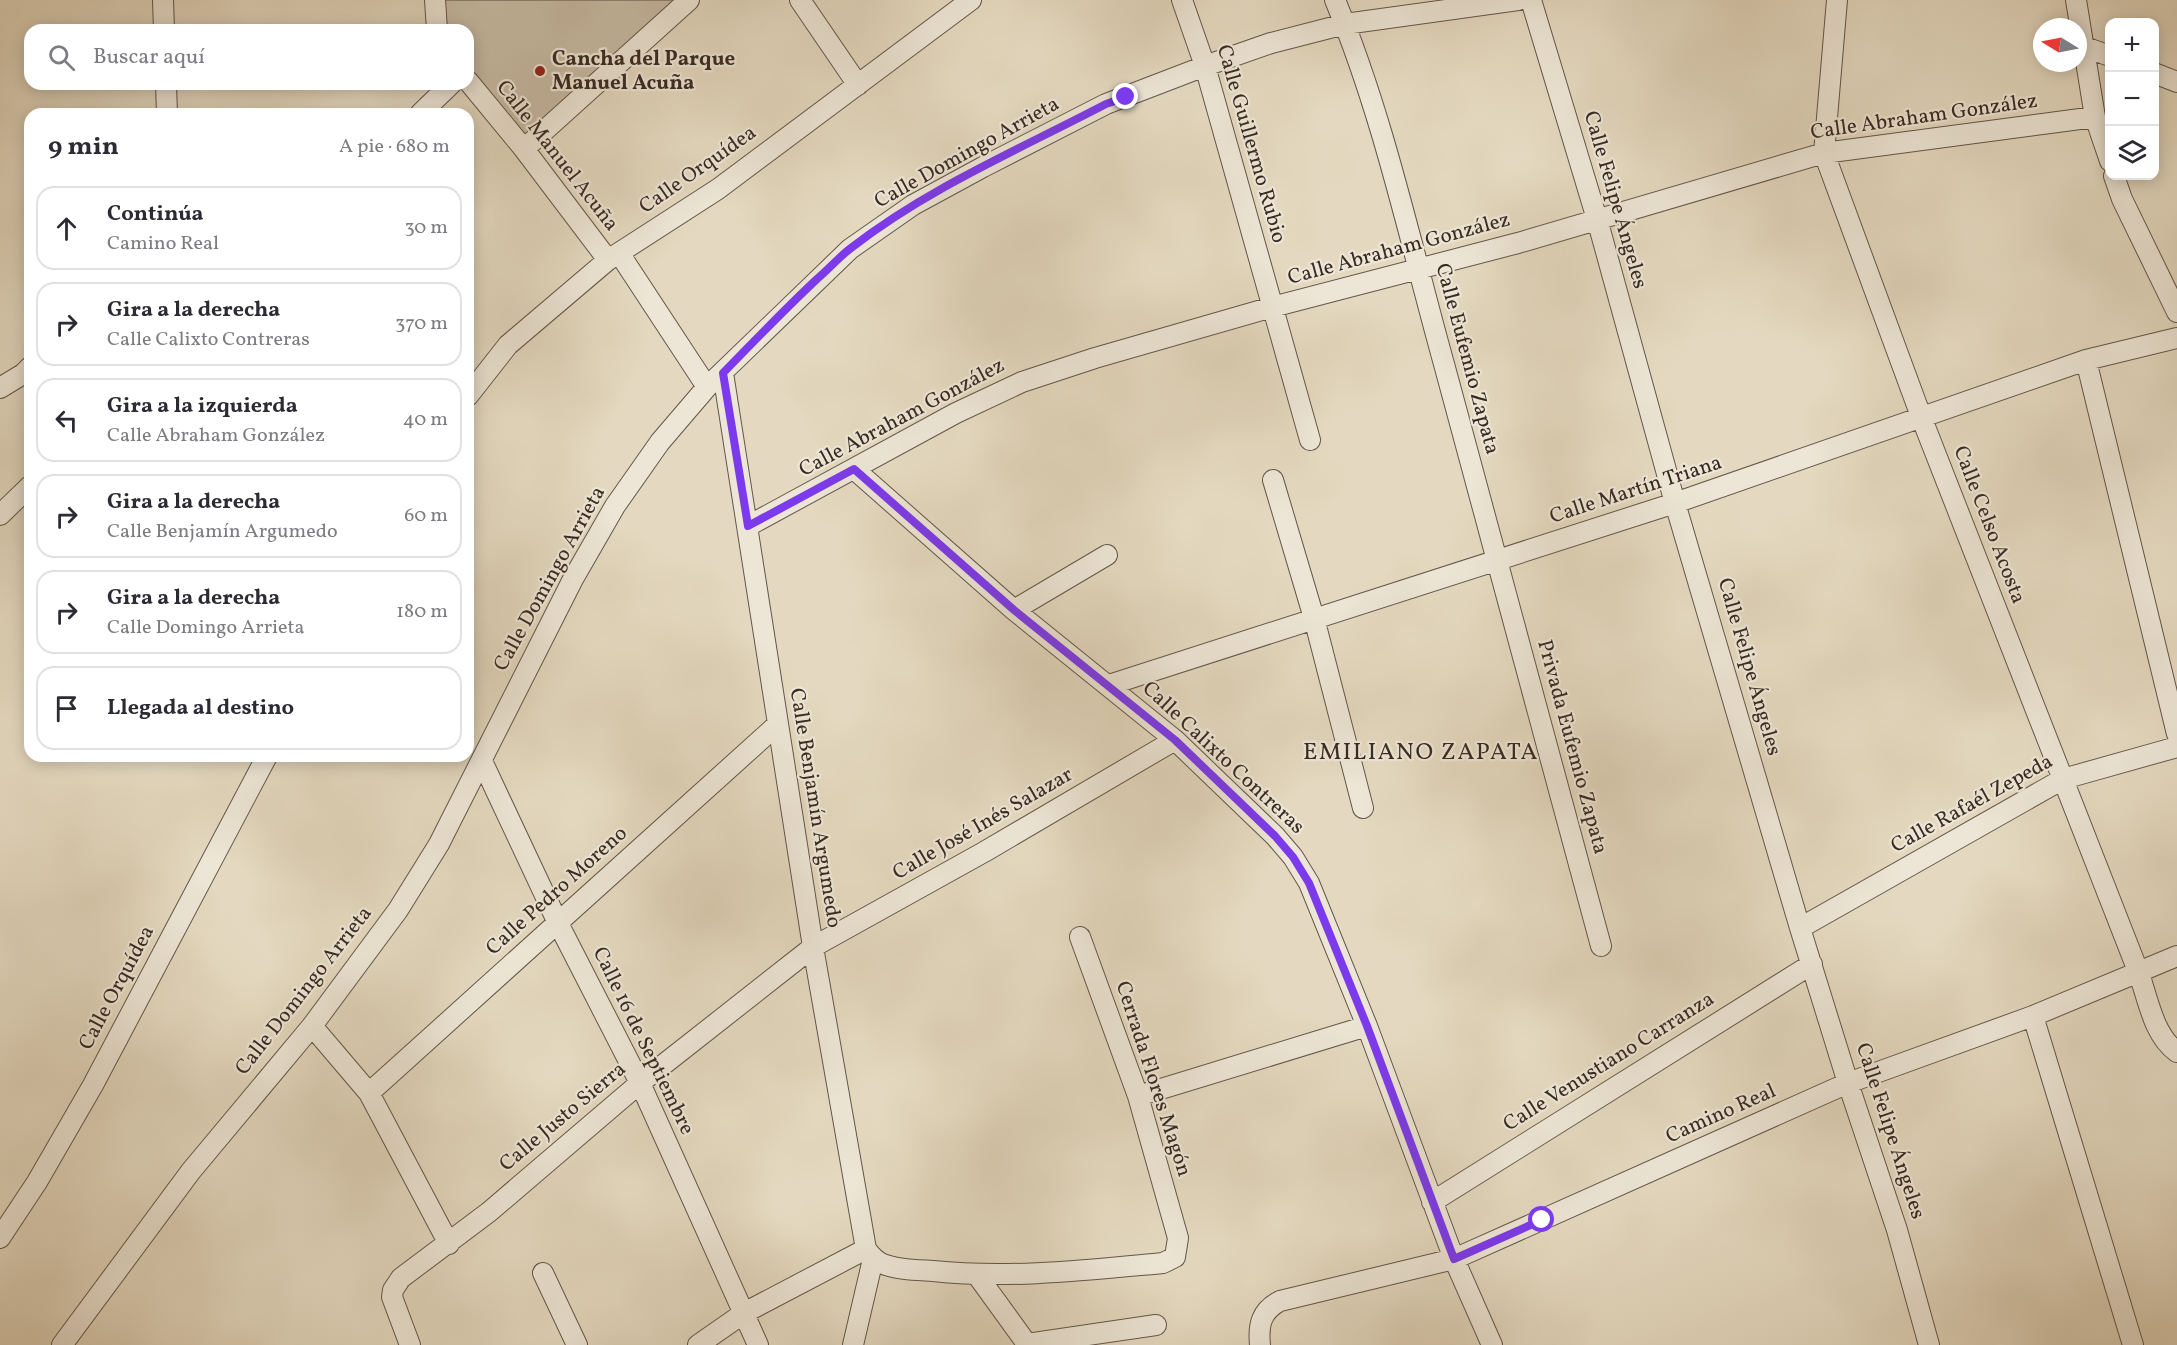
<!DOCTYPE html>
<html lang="es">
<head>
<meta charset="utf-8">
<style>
  :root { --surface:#fff; --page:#f7f7f7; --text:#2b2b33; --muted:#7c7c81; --line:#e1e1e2 }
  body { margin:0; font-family:Vollkorn,serif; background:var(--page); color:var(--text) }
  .controls { position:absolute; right:18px; top:18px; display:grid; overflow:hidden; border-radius:12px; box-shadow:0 3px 15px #0003 }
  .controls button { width:54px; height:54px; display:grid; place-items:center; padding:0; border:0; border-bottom:2px solid var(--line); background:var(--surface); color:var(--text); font:30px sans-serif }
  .compass { position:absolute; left:2033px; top:18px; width:54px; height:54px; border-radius:50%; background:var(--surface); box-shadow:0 3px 15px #0003; rotate:280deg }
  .stop { position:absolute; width:18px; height:18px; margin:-14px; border:4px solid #7c3aed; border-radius:50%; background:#fff }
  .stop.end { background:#7c3aed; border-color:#fff; box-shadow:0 2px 6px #0008 }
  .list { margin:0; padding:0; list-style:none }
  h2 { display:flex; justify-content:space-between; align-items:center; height:78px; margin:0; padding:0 24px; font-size:26px }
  h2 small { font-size:20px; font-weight:400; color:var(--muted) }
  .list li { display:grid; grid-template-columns:39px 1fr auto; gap:18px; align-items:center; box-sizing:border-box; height:84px; margin:0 12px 12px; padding:0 12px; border:2px solid var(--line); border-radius:18px }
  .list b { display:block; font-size:22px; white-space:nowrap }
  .list p { margin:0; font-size:20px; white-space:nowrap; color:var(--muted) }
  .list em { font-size:20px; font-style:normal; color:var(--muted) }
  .icon { flex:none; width:33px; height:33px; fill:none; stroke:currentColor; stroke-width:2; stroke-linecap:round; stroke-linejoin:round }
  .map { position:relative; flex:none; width:2177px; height:1345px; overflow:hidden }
  .search { position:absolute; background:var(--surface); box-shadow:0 3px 15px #0003; left:24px; top:24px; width:450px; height:66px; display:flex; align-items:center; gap:15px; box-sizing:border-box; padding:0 21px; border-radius:18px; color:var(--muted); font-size:22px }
  .panel { position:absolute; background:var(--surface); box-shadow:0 3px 15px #0003; left:24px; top:108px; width:450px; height:654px; border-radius:18px }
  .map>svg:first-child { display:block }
</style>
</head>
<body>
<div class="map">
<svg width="2177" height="1345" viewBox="0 0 2177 1345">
  <rect width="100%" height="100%" fill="#e4d9c0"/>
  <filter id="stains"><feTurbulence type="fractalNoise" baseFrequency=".00333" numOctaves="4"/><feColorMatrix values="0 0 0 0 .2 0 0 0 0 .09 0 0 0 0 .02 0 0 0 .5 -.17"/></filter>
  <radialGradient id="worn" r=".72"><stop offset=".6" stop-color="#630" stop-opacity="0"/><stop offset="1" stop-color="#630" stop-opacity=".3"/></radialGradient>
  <path fill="#c7bba5" stroke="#807264" stroke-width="1.5" d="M442,0H680L525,141L468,72V30H444Z"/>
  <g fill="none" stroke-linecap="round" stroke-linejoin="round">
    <g stroke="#63564a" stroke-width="22">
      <path id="minor" d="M163,0L164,30
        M435,0L437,30
        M800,0L858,85
        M1182,0L1205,66L1310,440
        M1335,0C1384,118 1410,242 1444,364C1496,558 1549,752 1601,946
        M1531,0L1597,219L1675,503L1800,928L1848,1083L1897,1230L1929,1345
        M1837,0L1824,153L1922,419L2138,971C2148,998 2153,1035 2177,1052
        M2076,0L2095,117L2110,161
        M2082,46L2110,56
        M2154,73L2177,82
        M468,81L524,149L608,260
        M166,84L167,114
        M420,114L451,84
        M524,149L689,0
        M2114,176L2122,199L2177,312
        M619,253L707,387
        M2086,360L2177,734
        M723,373L813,947L866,1249C871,1256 875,1261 883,1264C898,1270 917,1270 933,1271C1010,1279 1087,1270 1163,1263L1175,1257L1178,1238L1138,1096L1080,937
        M0,388L23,374L30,367
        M468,396L508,345L608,260L718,189L971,0
        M854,469L1014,610L1175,740L1275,836L1293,857L1309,883L1367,1026L1454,1259L1492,1345
        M1273,480L1314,618L1363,808
        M0,515L30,486
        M748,526L956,413L1022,382L1095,358L1272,307L1518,243L1824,153L2095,117
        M1014,610L1107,555
        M1109,685L1675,503L2086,360L2177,338
        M482,761L558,923L640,1083L758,1345
        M1800,928L2063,779L2177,747
        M2033,1016L2133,1345
        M312,1026L369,1093L449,1244
        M369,1093L777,725
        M1138,1096L1367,1026
        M1432,1202L1812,964
        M0,1238L37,1182L93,1085L267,756
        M543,1273L577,1345
        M977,1275L1027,1344L1156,1325
        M62,1345L191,1171L312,1026L398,910L439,844L573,579L615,506L660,442L707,387L850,249L913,205L983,167L1106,104L1205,66L1271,43L1345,24L1518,0
        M410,1345L392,1297L393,1290L401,1278L489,1212L640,1083L813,947L984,852L1175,740
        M698,1345L744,1313L866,1249
        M853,1345L873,1259
        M1260,1345C1258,1325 1261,1311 1280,1301L1454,1259L1848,1083L2033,1016L2177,956"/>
    </g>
    <use href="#minor" stroke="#ede6d6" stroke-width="20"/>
  </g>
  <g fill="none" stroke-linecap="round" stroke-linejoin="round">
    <path stroke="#7c3aed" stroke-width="8" d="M1126,97L1106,104C1020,149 928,188 851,248C839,257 829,269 817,279C785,309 754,341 723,373L748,526L854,469L1014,610L1175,740L1275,836L1293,857L1309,883L1367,1026L1454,1259L1542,1220"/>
  </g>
  <circle fill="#8f2418" stroke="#ede6d6" stroke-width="2" cx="540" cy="71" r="6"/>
  <g text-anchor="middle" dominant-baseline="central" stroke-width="4.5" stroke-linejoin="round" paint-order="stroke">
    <g font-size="21" font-weight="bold" fill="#382a22" stroke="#ede6d6" text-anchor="start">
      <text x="552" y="59">Cancha del Parque<tspan x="552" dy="24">Manuel Acuña</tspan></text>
    </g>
    <g font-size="21" fill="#382a22" stroke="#ede6d6">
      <text transform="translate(1924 117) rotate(-8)">Calle Abraham González</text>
      <text transform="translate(1251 144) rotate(74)">Calle Guillermo Rubio</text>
      <text transform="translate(967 153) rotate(-29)">Calle Domingo Arrieta</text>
      <text transform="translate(557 156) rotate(52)">Calle Manuel Acuña</text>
      <text transform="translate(698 170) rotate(-35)">Calle Orquídea</text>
      <text transform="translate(1615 200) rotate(74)">Calle Felipe Ángeles</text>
      <text transform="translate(1399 249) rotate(-15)">Calle Abraham González</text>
      <text transform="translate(1467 359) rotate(75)">Calle Eufemio Zapata</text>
      <text transform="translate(902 418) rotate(-28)">Calle Abraham González</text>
      <text transform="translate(1636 490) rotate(-18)">Calle Martín Triana</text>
      <text transform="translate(1989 525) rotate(69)">Calle Celso Acosta</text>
      <text transform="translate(550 579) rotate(-61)">Calle Domingo Arrieta</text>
      <text transform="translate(1749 667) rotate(74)">Calle Felipe Ángeles</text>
      <text transform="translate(1572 747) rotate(75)">Privada Eufemio Zapata</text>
      <text transform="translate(1223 758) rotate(43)">Calle Calixto Contreras</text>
      <text transform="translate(1972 804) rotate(-29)">Calle Rafaél Zepeda</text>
      <text transform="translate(815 808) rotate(81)">Calle Benjamín Argumedo</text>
      <text transform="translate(983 824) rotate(-30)">Calle José Inés Salazar</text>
      <text transform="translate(557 891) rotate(-42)">Calle Pedro Moreno</text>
      <text transform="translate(117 988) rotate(-62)">Calle Orquídea</text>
      <text transform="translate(304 991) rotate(-52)">Calle Domingo Arrieta</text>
      <text transform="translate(643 1041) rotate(64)">Calle 16 de Septiembre</text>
      <text transform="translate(1609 1062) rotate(-32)">Calle Venustiano Carranza</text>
      <text transform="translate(1153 1079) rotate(72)">Cerrada Flores Magón</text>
      <text transform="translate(1721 1114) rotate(-24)">Camino Real</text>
      <text transform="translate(563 1117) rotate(-40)">Calle Justo Sierra</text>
      <text transform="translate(1890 1131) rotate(72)">Calle Felipe Ángeles</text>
    </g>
    <g font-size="24" letter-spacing="1.5" fill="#382a22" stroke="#ede6d6">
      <text x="1421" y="753">EMILIANO ZAPATA</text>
    </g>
  </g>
  <rect width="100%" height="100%" filter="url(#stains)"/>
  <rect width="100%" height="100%" fill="url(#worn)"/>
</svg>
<div class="controls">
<button>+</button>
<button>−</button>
<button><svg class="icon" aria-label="layers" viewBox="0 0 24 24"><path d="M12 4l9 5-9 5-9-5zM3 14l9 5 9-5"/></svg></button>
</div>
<svg class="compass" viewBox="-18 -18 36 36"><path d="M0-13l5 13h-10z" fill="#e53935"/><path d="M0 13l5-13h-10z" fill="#7c7c81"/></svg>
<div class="stop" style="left:1542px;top:1220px"></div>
<div class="stop end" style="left:1126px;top:97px"></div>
<div class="search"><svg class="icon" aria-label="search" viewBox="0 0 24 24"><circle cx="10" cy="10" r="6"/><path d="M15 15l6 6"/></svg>Buscar aquí</div>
<section class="panel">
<h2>9 min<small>A pie · 680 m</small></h2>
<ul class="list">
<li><svg class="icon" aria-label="ahead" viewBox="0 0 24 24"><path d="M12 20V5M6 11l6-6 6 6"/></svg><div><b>Continúa</b><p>Camino Real</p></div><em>30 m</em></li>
<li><svg class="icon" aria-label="right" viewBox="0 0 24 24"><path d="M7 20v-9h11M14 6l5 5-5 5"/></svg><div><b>Gira a la derecha</b><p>Calle Calixto Contreras</p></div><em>370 m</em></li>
<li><svg class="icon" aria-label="left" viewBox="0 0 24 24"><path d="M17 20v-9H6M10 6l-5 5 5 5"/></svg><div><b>Gira a la izquierda</b><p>Calle Abraham González</p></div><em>40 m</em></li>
<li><svg class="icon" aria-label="right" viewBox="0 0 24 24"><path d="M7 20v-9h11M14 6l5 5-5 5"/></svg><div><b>Gira a la derecha</b><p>Calle Benjamín Argumedo</p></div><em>60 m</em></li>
<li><svg class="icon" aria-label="right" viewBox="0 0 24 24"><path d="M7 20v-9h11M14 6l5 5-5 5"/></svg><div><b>Gira a la derecha</b><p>Calle Domingo Arrieta</p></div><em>180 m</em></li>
<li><svg class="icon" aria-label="arrive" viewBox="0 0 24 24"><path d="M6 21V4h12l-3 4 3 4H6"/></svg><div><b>Llegada al destino</b></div></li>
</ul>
</section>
</div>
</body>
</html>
